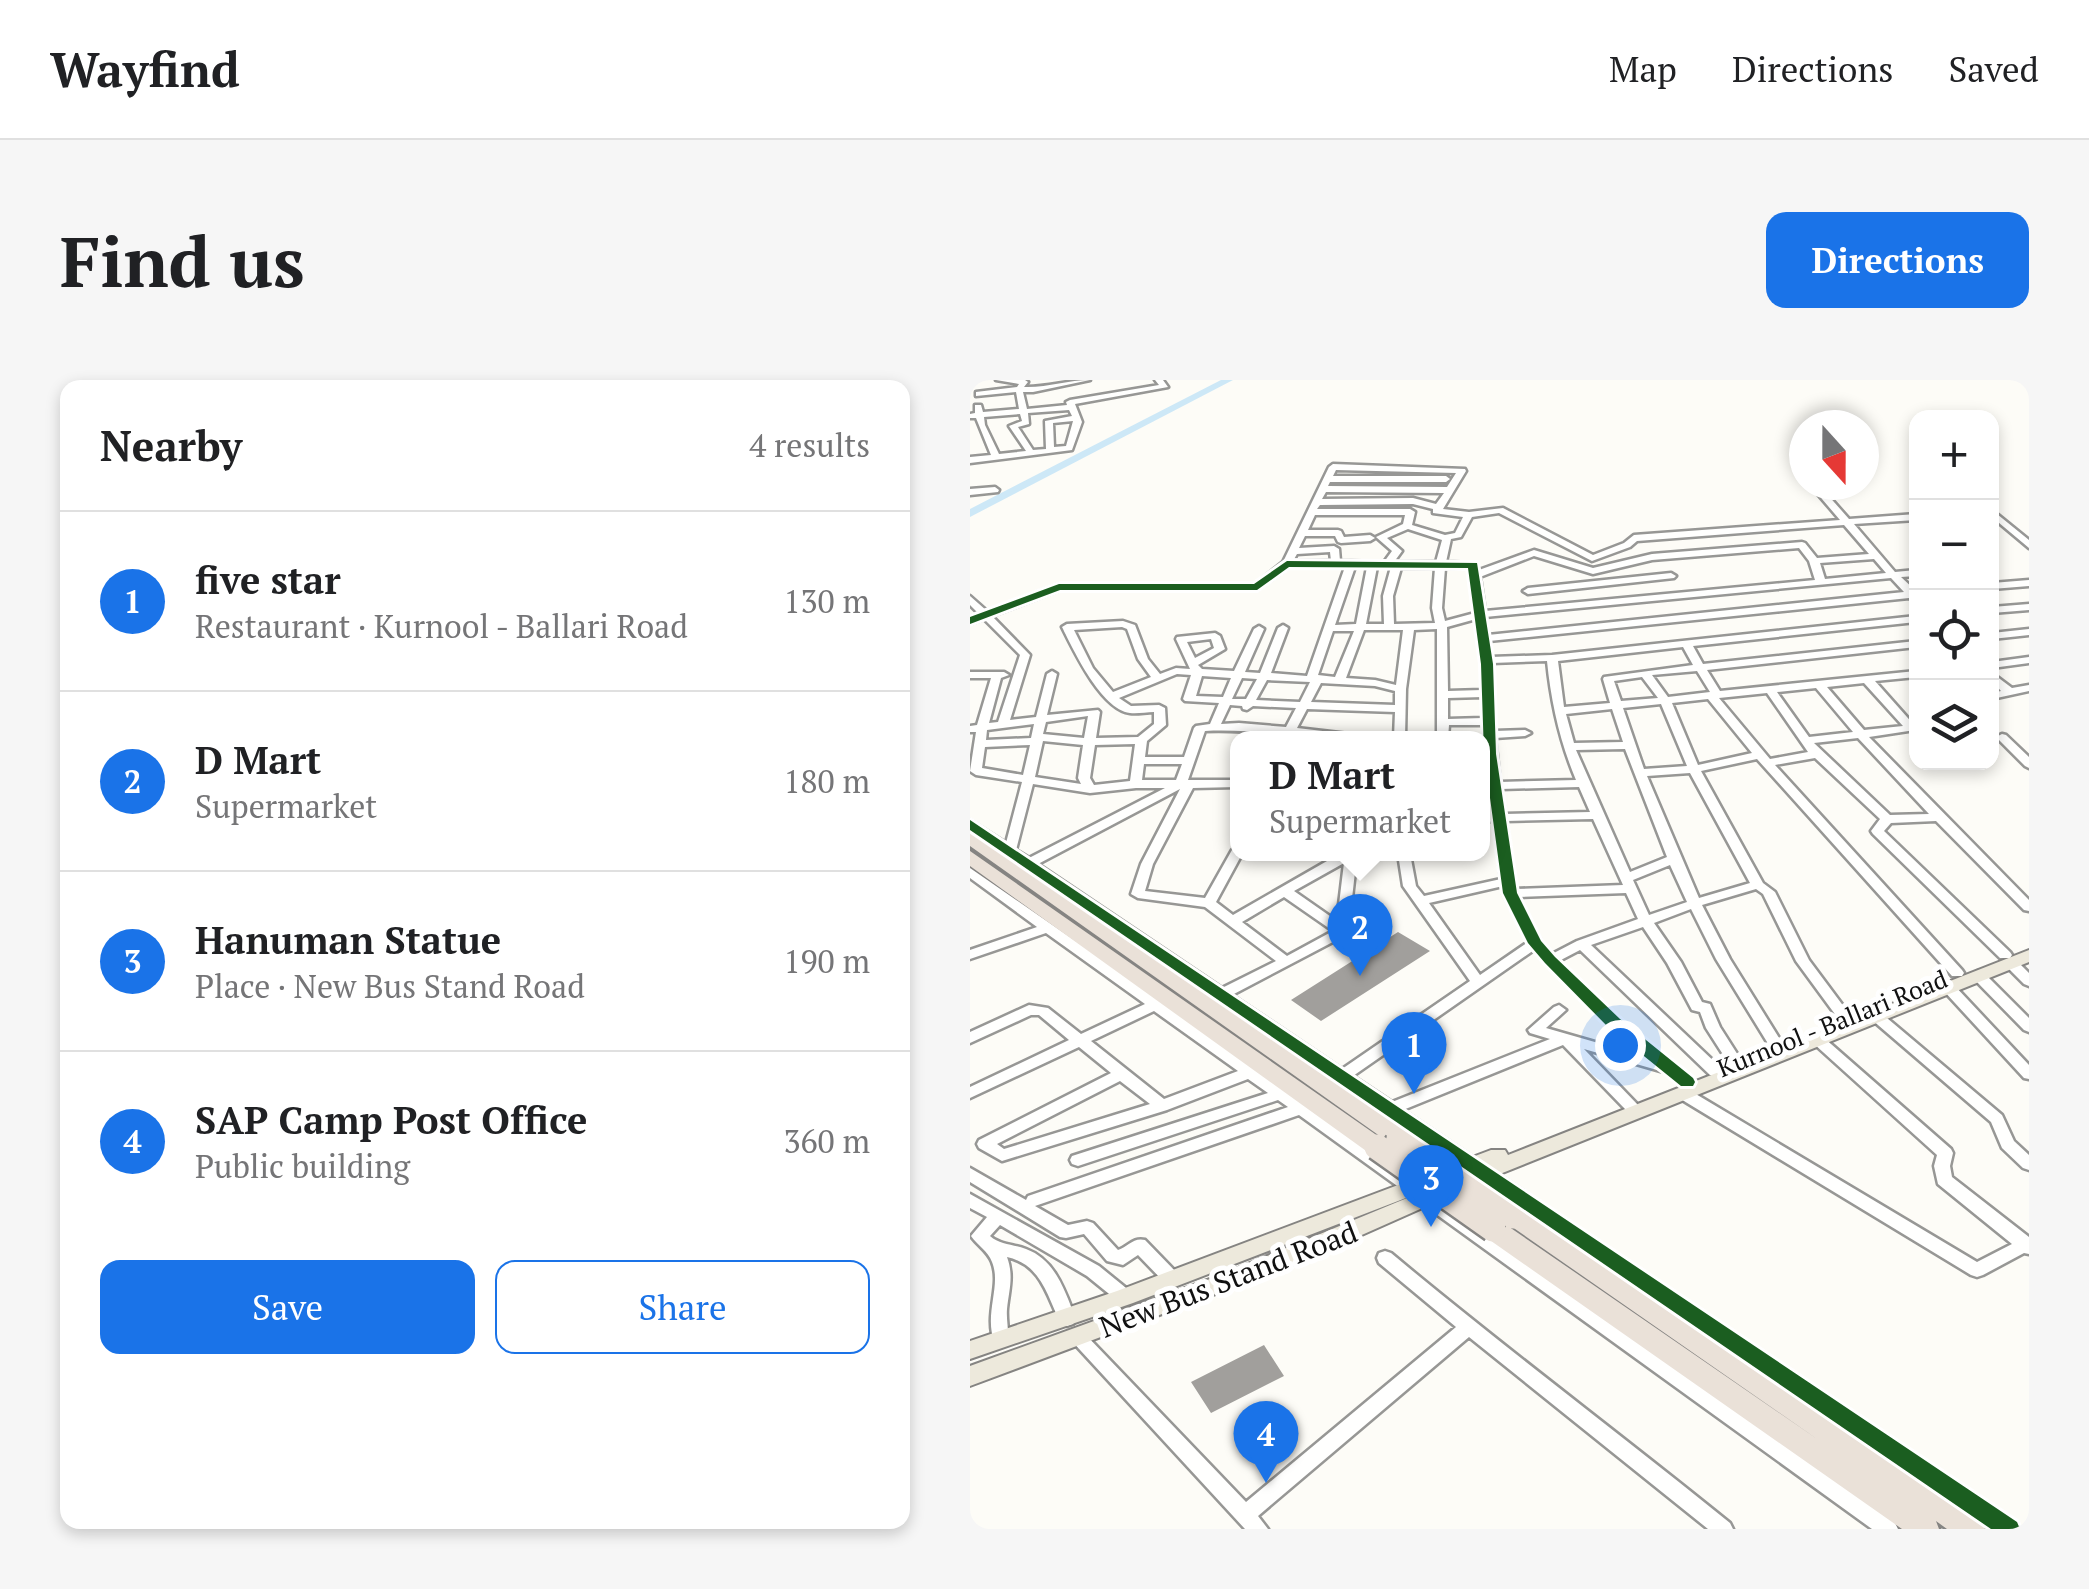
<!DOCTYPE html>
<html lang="en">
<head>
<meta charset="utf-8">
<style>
  :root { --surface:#fff; --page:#f6f6f6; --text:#202124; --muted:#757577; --line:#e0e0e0; --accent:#1a73e8 }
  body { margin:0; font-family:"PT Serif",serif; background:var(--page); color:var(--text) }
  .controls { position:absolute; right:30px; top:30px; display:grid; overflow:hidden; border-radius:20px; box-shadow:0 5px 15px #0003 }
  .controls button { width:90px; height:90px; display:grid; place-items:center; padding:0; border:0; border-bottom:2px solid var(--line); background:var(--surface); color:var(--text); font:50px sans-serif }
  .compass { position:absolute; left:819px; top:30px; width:90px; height:90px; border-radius:50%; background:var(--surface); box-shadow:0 5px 15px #0003; rotate:159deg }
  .you { position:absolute; left:650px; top:665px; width:35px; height:35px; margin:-25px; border:8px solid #fff; border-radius:50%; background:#1a73e8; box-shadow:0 0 0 15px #1a73e833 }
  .badge { display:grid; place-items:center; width:65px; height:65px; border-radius:50%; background:var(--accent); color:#fff; font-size:32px; font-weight:700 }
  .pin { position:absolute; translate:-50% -82px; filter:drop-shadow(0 2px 5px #0008) }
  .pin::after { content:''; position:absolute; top:52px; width:35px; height:30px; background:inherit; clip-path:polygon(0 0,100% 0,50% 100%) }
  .popup { position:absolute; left:260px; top:351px; width:260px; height:130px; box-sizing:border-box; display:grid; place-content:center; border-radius:20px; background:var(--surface); filter:drop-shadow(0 2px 8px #0005); font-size:32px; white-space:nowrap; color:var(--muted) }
  .popup b { font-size:38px; color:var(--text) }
  .popup::after { content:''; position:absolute; left:50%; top:100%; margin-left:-20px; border:20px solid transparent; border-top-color:var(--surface) }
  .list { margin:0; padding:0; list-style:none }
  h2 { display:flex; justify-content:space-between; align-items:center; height:130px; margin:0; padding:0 40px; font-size:42px }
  h2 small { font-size:32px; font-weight:400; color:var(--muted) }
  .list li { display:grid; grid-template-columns:65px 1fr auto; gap:30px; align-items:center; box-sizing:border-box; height:180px; padding:0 40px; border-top:2px solid var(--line) }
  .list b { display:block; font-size:38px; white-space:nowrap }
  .list p { margin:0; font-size:32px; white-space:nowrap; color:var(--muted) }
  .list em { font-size:32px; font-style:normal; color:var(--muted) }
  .actions { display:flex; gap:20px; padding:30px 40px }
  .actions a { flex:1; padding:22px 0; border:2px solid var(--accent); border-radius:20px; text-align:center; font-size:35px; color:var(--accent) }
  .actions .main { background:var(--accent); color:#fff }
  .icon { flex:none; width:55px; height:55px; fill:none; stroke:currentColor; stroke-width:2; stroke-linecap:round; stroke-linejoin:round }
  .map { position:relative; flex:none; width:1059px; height:1149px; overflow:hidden; border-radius:20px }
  header { display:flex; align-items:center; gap:60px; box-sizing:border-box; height:140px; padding:0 50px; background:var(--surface); border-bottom:2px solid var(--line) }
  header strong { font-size:48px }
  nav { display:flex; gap:55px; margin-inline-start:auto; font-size:35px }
  .intro { display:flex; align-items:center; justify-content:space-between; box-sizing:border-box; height:240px; padding:0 60px }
  h1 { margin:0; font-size:70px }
  .button { padding:25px 45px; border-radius:20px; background:var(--accent); color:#fff; font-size:35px; font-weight:700 }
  main { display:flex; gap:60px; padding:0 60px }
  aside { flex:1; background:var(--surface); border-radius:20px; box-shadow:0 5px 15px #0003 }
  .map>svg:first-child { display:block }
</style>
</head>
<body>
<header>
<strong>Wayfind</strong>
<nav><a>Map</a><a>Directions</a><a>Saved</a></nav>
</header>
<div class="intro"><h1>Find us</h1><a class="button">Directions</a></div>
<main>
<aside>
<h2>Nearby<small>4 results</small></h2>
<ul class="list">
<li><span class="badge">1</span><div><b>five star</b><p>Restaurant · Kurnool - Ballari Road</p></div><em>130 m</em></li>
<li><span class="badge">2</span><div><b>D Mart</b><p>Supermarket</p></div><em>180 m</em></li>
<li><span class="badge">3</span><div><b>Hanuman Statue</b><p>Place · New Bus Stand Road</p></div><em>190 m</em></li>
<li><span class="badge">4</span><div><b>SAP Camp Post Office</b><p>Public building</p></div><em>360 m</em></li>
</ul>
<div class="actions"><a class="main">Save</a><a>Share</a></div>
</aside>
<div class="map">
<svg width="1059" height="1149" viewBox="0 0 1059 1149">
  <rect width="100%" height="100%" fill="#fdfcf7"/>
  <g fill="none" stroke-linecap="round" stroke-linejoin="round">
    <path fill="#cde8f7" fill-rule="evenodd" d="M251,0H263L0,137V129Z"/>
  </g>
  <path fill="#a19f9c" d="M428,552L460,571L351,641L321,620Z
    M294,965L314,996L241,1033L221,1002Z"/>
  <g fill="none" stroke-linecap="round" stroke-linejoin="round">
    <g stroke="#979795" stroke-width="5">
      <path id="minor" d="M26,0H55L58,2L54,7C76,8 98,0 120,0L63,12H53L57,29L97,25L96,22L100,20L189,5L185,0H193L198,7L105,24L112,42L102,70L0,83V77L21,75L6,38H0V34L5,33V25H11L13,32L49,29L46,12L6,16V12L47,7L49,4ZM99,30L102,36L75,41L76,69L63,70L48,47L59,44L58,33ZM50,34L52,41L39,46L56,71L29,74L15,45L14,37ZM103,41L96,66L84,67L83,43Z
        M363,84L495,89L496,91L473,129L499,132L533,128L623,175L654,163L664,155L870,140L840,105H849L879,139L946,134V140L884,144L925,192L946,190V196L931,197L946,211V222L939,218L519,261L521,277L582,275L946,236V242L723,266L733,284L946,261V267L737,290L750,311L946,291V297L905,301L945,346V350L899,357L1059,520V531L1054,530L966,441L921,443L914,451L1040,572L1042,575L1040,578H1030L903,454L901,451L910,439L845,378L805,385L992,590L994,593L992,596H982L787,379L731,391L793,503L805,512L839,580L880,635L882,638L880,641H870L826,581L793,514L786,509L732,525L760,579L814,666L812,670H802L746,579L721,529L684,543L711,582L732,622L740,624L750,647L773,683L771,687H761L736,648L730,632L722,630L697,583L673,547L621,565L750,687L752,691L750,695H740L610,570L589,581L649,640L722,698L725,702L722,706H712L694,692L614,669L668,725L665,729H655L593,665L433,730L1046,1143L1049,1149H1023L0,450V440L36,463L52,402L6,395L0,391L6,352H0V346L7,345L21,298H0V292H34L39,295L31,298L19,343L28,342L50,275L14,239L0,244V237L9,234L0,225V216L17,231L89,204H285L313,182L359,87ZM366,90L486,93L477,107L358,106L360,102H476L480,99L476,96H363ZM356,112L474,113L466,124L443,118L352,119ZM443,124L463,129V133L493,137L485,153L475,155L442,145L445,132L440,129H347L350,125ZM529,133L622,181L660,167L667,161L874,145L899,174L847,178L835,163L832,162L682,174L623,188L564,170L509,190L506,183L476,182L481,159L491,157L502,137ZM345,135H435L433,144L406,157L422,171L414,182L370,181L369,169L364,166L329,168L335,156H365L368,162L371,163L400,161L405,158L400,155L374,157L371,151L368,150H338ZM438,149L472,160L466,182H424L432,171L417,158ZM829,168L839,181L845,200L515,231L510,197L564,176L623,194L682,180ZM360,172L361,181H323L327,174ZM904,179L916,193L855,199L850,183ZM319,187H375L337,296L301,293L318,248L313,245L308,248L290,293L275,292L294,249L289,246L284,249L264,291L232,289L228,285L255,269L250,256L245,253L207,257L206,259L220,289L206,288L190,294L178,279L165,245L153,241L97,244L92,247C104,271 131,329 160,333C167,334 176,332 184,332V344L168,357L126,358L130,332L128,330L77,335L87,294L82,291L77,294L66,337L40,340L60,275L22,236L90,210H287ZM385,187H397L386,244L365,245ZM407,187H421L413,216L414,244H396ZM431,188H465L462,228L465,243L424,244L423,216ZM475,188H499L505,233L475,241L472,228ZM921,198L934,212L518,255L515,237ZM506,239L512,284V310L478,311L477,247ZM152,247L157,249L168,279L181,297L143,312L123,288L104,250ZM467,249V358H478L479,345H513L518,402H512V410L519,409L523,434H512V442L524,441L531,499L454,516L446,506L440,474H428L433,506L500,601L372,689L262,615L378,554L387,474H375L374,476L364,477L263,535L246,522L272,474H268V466L262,470L235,518L175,511L183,484L223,408L268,407V401L265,400H218L235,351C288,348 340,361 393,358L387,355L327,348L337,329L425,332L424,358H435L436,309L444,250ZM394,250H433L426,305L405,300L376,298ZM363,251H384L365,297L348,295ZM241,259L244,268L225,278L217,262ZM713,267L723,285L634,297L633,299L640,323L594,327L588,281ZM577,281C581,322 590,362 606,400L530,402L525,358L555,356L561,353L555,350L525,351L522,283ZM727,291L740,312L698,317L682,295ZM207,294L221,295L213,319L215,321L249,323L240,344L226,346L224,348L214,377H175L177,361L196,345L195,328L189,325L161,326L149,318ZM232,296L261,298L253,317L226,316ZM672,297L688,318L651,321L644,301ZM272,298L287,299L276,319H262ZM297,300L340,302L330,322L286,320ZM351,303L405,306L425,311V325L341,322ZM894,303L933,346L894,350L857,307ZM846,308L883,352L839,357L807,312ZM797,313L838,372L800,379L749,318ZM513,317V338L478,339V318ZM738,319L782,373L728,385L702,323ZM691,324L717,386L674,389L653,328ZM260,325L272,326L273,329L277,330L283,326L326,328L316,347L269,343L251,344ZM642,329L653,362L604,363L596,334ZM118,336L114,358L73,354L76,342ZM64,344L61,358L16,360L17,350ZM888,358L959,434L920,435L844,363ZM73,361L113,365L108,398L111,404L65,397ZM165,364L160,401L124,405L120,398L125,365ZM60,365L53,395L12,388L15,367ZM655,369L697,477L660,492L606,370ZM174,384H212L206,400H172ZM720,393L780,503L729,518L677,396ZM63,404L120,413L166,408H195L59,478L46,470ZM609,407L620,432L535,434L531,409ZM210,409L171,484L161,514L168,518L235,527L306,581L252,608L68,484ZM623,439L653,505L546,509L536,441ZM374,483L367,541L324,511ZM700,485L717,522L679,535L663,500ZM533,506V513L558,562L510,595L459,523ZM656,513L668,539L607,561L582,574L571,561L548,517ZM314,517L363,551L317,576L272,542ZM564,570L639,646L677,677L576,648L596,630L589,625L584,627L558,650L560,653L580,659L422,722L383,696Z
        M828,84L834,88V96L824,87Z
        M25,107L29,110L28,112L0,115V109Z
        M1022,130L1059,160V168L1022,137Z
        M701,193L706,196L704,198L558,214L553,211L558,208Z
        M1059,200V206L1022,209V203Z
        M1059,224V230L1022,233V227Z
        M1059,249V255L1022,259V253Z
        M1059,277V283L1022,288V282Z
        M1022,293L1042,308L1059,305V311L1022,319V313L1031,311L1022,301Z
        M1032,354L1036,355L1059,377V388L1055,386L1026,357Z
        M0,488L192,621L925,1143L928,1149H902L329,735L65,826L98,845L117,841L123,843L148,870C158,867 163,857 175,860L208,894L211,899L208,904L202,906L196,904L168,875L153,885L137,881L114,854L96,858L90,857L0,802V788L56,820L58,816L318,727L308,720L108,786L102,784L100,780L102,776L298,713L278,699L197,730L32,781L9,768L7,764L9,760L141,693L109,667L0,718V707L99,660L69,635H61L0,663V652L59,625L78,628L111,654L175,624L76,553L0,579V570L67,547L0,498ZM184,631L268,691L194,719L121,661ZM150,701L180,724L34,769L27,764Z
        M1041,579L1046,580L1059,593V606L1054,604L1036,586L1034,583L1036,580Z
        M1008,591L1013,592L1059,638V652L1054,650L1003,598L1001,595Z
        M978,602L983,604L1059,685V699L1054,698L973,610L971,607Z
        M906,631L911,633L1032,735L1044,761L1059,775V790L1053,788L1032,768L1021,742L901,639L899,636L901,633Z
        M848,655L853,657L981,769L983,773L980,786L982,797L1059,857V874L1054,873L1013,895L1007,897L1001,895L709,718L706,714L709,710H719L1007,882L1042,864L968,804L964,786L967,775L843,663L841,660L843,657Z
        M0,814L129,886L161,912L164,917L161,922L155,924L149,922L117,896L30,845L20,856C30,865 43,864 56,869C86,880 95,912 106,939L103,944L97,946L91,944C77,916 72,885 37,877C44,896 39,910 37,929C36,942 40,953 37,964L31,966L25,964C13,934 32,906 22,882C18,871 7,865 1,856L17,837L0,828Z
        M415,871L421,873C532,966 648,1052 760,1143L763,1149H738L499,957L288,1136L298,1149H275L99,958L102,953L108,951L114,953L276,1122L486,947L409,883L407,878L409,873Z"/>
    </g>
    <g stroke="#858482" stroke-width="4">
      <path id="major" d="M1059,570V582L520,798L331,882L0,1006V986L251,895L454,811L163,923L0,979V961L147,911L521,770H535L538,775Z"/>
    </g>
    <g stroke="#858482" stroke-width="5">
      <path id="highway" d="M0,453L437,752L440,758L437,764H421L0,466Z
        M0,471L415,761L418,767L415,773H399L0,486Z
        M543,827L551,830L1011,1140L1015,1149H977L966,1141L969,1149H932L514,856L511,849L514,842L523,840L532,842L850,1061L535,842L531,836L535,830Z"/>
    </g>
    <use href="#minor" fill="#fffffe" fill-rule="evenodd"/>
    <use href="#major" fill="#ede9dc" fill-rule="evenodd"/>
    <use href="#highway" fill="#eae1d8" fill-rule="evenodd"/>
    <g stroke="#858482" stroke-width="30" stroke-linecap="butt">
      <path id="highway-bridge" d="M429,758L543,836
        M407,767L523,849"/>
    </g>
    <use href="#highway-bridge" stroke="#eae1d8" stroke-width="25"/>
    <g stroke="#fff" stroke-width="6">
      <path id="cycleway" d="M317,181L507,183L523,284L526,374L547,513L571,561L585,577L650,639L723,698L725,702L723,706H711L638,647L575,583L558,563L533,513L514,374L511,284L498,188L319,187L287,210H90L0,244V237L89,204H284Z
        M0,440L1047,1142L1050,1149H1021L0,450Z"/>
    </g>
    <use href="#cycleway" fill="#1b5e20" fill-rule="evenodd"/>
  </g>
  <g text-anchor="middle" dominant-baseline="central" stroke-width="10" stroke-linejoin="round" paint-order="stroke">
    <g font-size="25" fill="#111" stroke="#fff">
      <text transform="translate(862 643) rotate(-22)">Kurnool - Ballari Road</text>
    </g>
    <g font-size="30" fill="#111" stroke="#fff">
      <text transform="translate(258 899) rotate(-21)">New Bus Stand Road</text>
    </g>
  </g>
</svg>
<div class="controls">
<button>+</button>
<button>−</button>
<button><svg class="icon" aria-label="locate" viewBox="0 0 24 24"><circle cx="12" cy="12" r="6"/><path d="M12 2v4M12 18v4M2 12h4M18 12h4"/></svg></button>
<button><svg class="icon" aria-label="layers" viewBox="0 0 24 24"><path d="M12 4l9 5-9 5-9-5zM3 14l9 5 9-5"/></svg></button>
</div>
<svg class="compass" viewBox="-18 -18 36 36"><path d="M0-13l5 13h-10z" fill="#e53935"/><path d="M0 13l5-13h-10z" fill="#757577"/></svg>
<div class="you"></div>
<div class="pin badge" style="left:444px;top:714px">1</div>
<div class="pin badge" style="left:390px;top:596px">2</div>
<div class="popup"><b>D Mart</b>Supermarket</div>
<div class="pin badge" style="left:461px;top:847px">3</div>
<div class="pin badge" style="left:296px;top:1103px">4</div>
</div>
</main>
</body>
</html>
